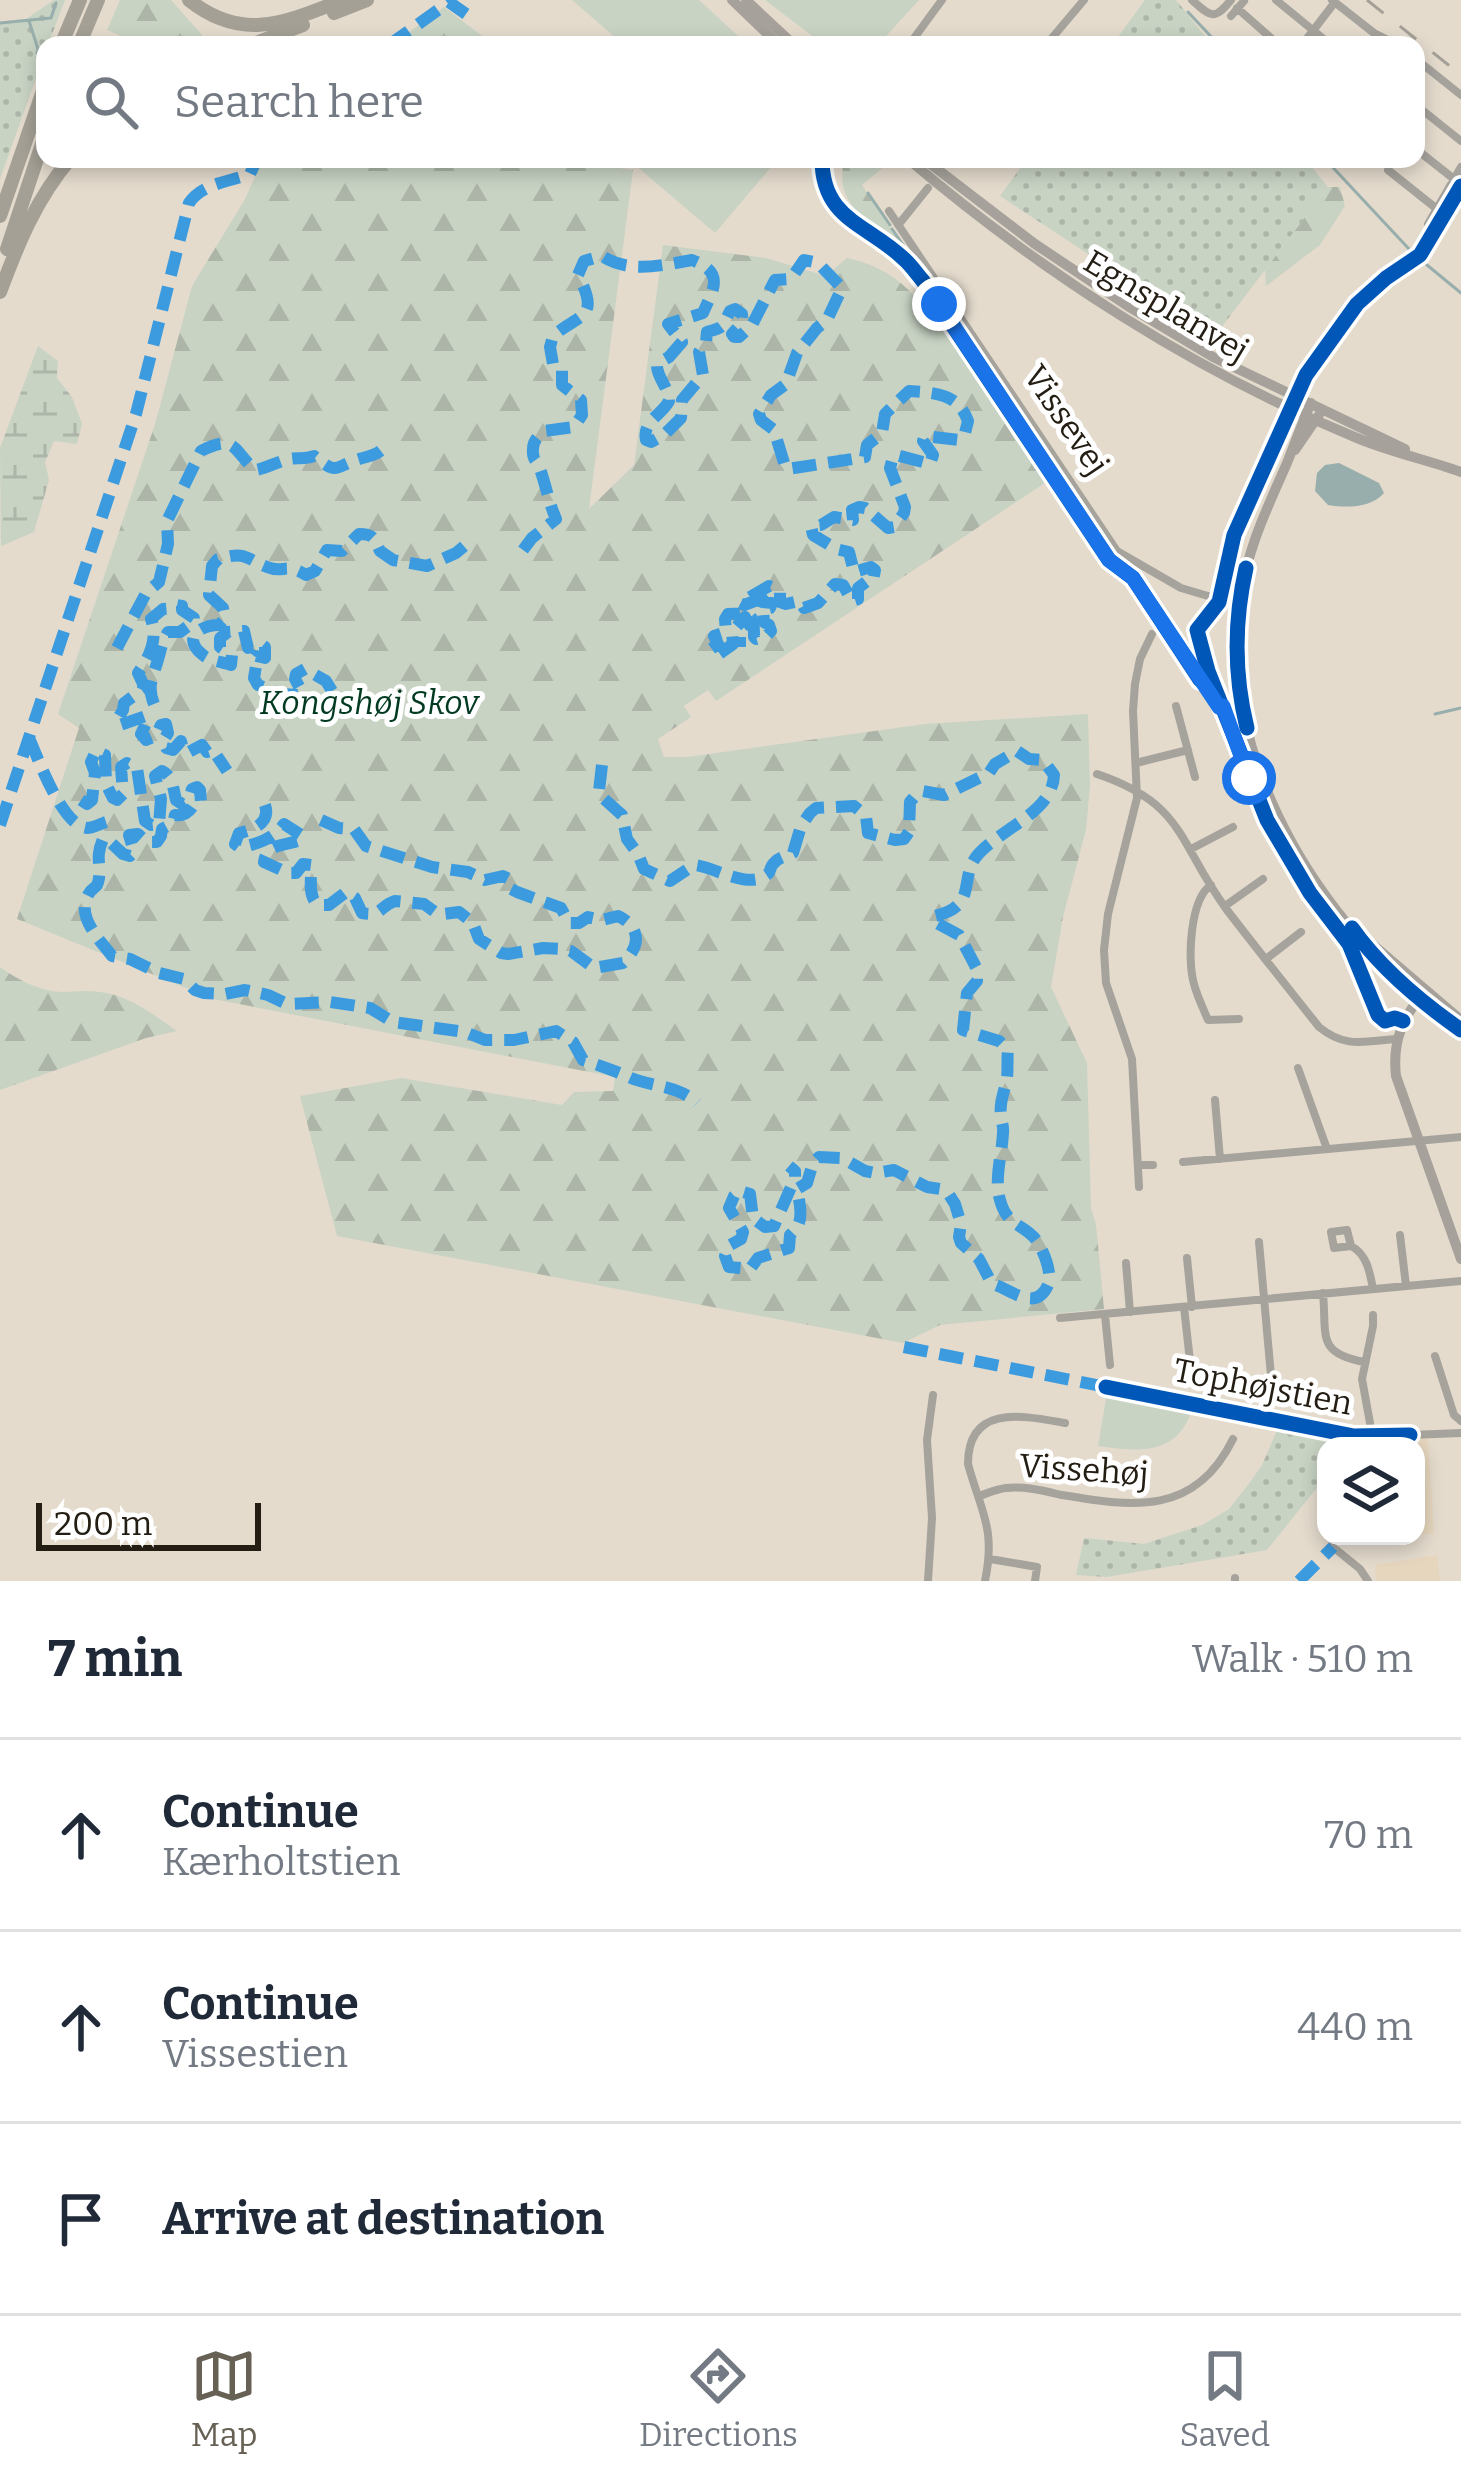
<!DOCTYPE html>
<html lang="en">
<head>
<meta charset="utf-8">
<style>
  :root { --surface:#fff; --page:#f2f2f3; --text:#1f2937; --muted:#747a83; --line:#e0e1e3; --accent:#676054 }
  body { margin:0; font-family:Bitter,serif; background:var(--page); color:var(--text) }
  .controls { position:absolute; right:36px; bottom:36px; display:grid; overflow:hidden; border-radius:24px; box-shadow:0 6px 18px #0003 }
  .controls button { width:108px; height:108px; display:grid; place-items:center; padding:0; border:0; border-bottom:3px solid var(--line); background:var(--surface); color:var(--text); font:60px sans-serif }
  .scale { position:absolute; left:36px; bottom:30px; width:225px; box-sizing:border-box; padding-left:12px; border:6px solid #231d13; border-top:0; font-size:33px; line-height:42px; white-space:nowrap; color:#231d13; -webkit-text-stroke:9px #fff; paint-order:stroke }
  .stop { position:absolute; width:36px; height:36px; margin:-27px; border:9px solid #1a73e8; border-radius:50%; background:#fff }
  .stop.end { background:#1a73e8; border-color:#fff; box-shadow:0 3px 12px #0008 }
  .list { margin:0; padding:0; list-style:none }
  h2 { display:flex; justify-content:space-between; align-items:center; height:156px; margin:0; padding:0 48px; font-size:51px }
  h2 small { font-size:39px; font-weight:400; color:var(--muted) }
  .list li { display:grid; grid-template-columns:78px 1fr auto; gap:36px; align-items:center; box-sizing:border-box; height:192px; padding:0 48px; border-top:3px solid var(--line) }
  .list b { display:block; font-size:45px; white-space:nowrap }
  .list p { margin:0; font-size:39px; white-space:nowrap; color:var(--muted) }
  .list em { font-size:39px; font-style:normal; color:var(--muted) }
  .icon { flex:none; width:66px; height:66px; fill:none; stroke:currentColor; stroke-width:2; stroke-linecap:round; stroke-linejoin:round }
  .map { position:relative; flex:none; width:1461px; height:1581px; overflow:hidden }
  .search { position:absolute; background:var(--surface); box-shadow:0 6px 18px #0003; left:36px; right:36px; top:36px; height:132px; display:flex; align-items:center; gap:30px; box-sizing:border-box; padding:0 42px; border-radius:24px; color:var(--muted); font-size:45px }
  .sheet { height:732px; background:var(--surface) }
  nav { display:flex; justify-content:space-around; align-items:center; box-sizing:border-box; height:168px; border-top:3px solid var(--line); background:var(--surface); font-size:33px; color:var(--muted) }
  nav a { display:grid; justify-items:center; gap:6px }
  nav .on { color:var(--accent) }
  .map>svg:first-child { display:block }
</style>
</head>
<body>
<div class="map">
<svg width="1461" height="1581" viewBox="0 0 1461 1581">
  <defs>
    <pattern id="green-dots" width="8" height="8" patternUnits="userSpaceOnUse" patternTransform="scale(3)"><rect width="8" height="8" fill="#c8d3c4"/><path d="M2 2h.1M6 6h.1" fill="none" stroke="#acb5a8" stroke-width="1.8" stroke-linecap="round"/></pattern>
    <pattern id="forest-firs" width="22" height="20" patternUnits="userSpaceOnUse" patternTransform="scale(3)"><rect width="22" height="20" fill="#c8d3c4"/><path d="M5 1l3.5 6h-7zM16 11l3.5 6h-7z" fill="#acb5a8"/></pattern>
    <pattern id="wetland-marsh" width="20" height="14" patternUnits="userSpaceOnUse" patternTransform="scale(3)"><rect width="20" height="14" fill="#c8d3c4"/><path d="M1 5h8M5 5V1M11 12h8M15 12V8" fill="none" stroke="#acb5a8"/></pattern>
  </defs>
  <rect width="100%" height="100%" fill="#e4dbcd"/>
  <path fill="#e6d6be" d="M1428,1438L1434,1534L1416,1535V1446H1367V1442Z
    M1437,1555L1440,1581H1376L1375,1565Z"/>
  <path fill="url(#green-dots)" d="M54,0H65L48,45H45V53L0,179V22L26,19Z
    M1145,0H1176L1212,45H1112Z
    M1027,159H1305L1328,187L1214,337L1000,196Z
    M1279,1426L1362,1441V1446H1326V1483L1320,1484L1267,1550L1107,1577L1076,1575L1084,1538L1144,1544L1202,1525L1229,1509L1248,1485L1262,1465Z"/>
  <path fill="url(#forest-firs)" d="M120,0H171L203,36L190,45H135V42L107,30Z
    M444,7L493,44L391,45Z
    M263,159H557L633,170L589,509L634,465L663,245L766,258L826,276L847,258C887,267 902,282 930,312L937,311L1054,477L716,701L708,690L684,706L691,717L658,739L664,757H687L925,724L1088,714L1090,786L1086,830L1063,917L1051,987L1087,1063L1091,1208L1096,1224L1104,1309L940,1325L903,1343L337,1236L300,1096L401,1078L562,1105L574,1092L613,1091L615,1077L213,999L17,919L79,728L58,714L155,424L192,286L244,201Z
    M843,159L892,160L862,185L903,247C883,238 850,211 844,190C841,181 843,169 843,159Z
    M1328,187H1340L1345,206L1320,245L1266,286L1265,270Z
    M0,967C18,980 39,991 62,992C74,992 88,990 100,992C129,995 154,1015 177,1031L146,1038L0,1090Z"/>
  <path fill="url(#wetland-marsh)" d="M38,346L58,361L57,378L72,397L82,424L77,444L54,441L45,462L49,480L34,532L1,546L0,448Z"/>
  <path fill="#c8d3c4" d="M572,0H699L748,45H624Z
    M765,0H919L878,45H824Z
    M628,159H778L715,233Z
    M1107,1393L1193,1407C1178,1456 1140,1452 1098,1446Z"/>
  <path fill="#97aeac" d="M1339,463L1379,483L1384,493C1371,508 1347,508 1328,505L1315,491L1317,473L1325,465Z"/>
  <g fill="none" stroke-linecap="round" stroke-linejoin="round">
    <path stroke="#97aeac" stroke-width="3" d="M1188,12L1219,45
      M29,21L38,49L37,53
      M0,23L51,18L56,3
      M1325,159L1409,249
      M868,193L890,225
      M892,229L937,294
      M1427,265L1461,293
      M1435,714L1461,708"/>
    <path stroke="#a6a39d" stroke-width="8" d="M1192,0C1211,17 1214,21 1231,0
      M1276,0L1331,45
      M1332,0L1374,33L1398,45
      M1237,8L1279,45
      M1231,16L1244,1
      M909,45L942,0
      M1046,45L1084,0
      M1302,45L1335,2
      M1416,59L1461,95
      M1416,105L1461,141
      M1416,149L1454,179
      M947,164L952,159
      M1388,170L1437,209
      M889,211L1117,551L1181,588L1208,596L1240,601
      M899,224L928,188
      M1428,224L1461,167
      M1176,706L1195,777
      M1136,763L1188,750
      M1097,774C1186,804 1178,844 1227,910C1257,949 1288,988 1319,1027C1346,1049 1365,1041 1397,1039
      M1191,849L1233,827
      M1211,885C1190,899 1187,960 1194,984C1197,996 1203,1008 1208,1020L1239,1019
      M1225,906L1263,879
      M1266,959L1301,932
      M1298,1068L1327,1149
      M1215,1100L1220,1159
      M1183,1162L1461,1137
      M1138,1165H1153
      M1139,1187L1132,1059L1106,983L1104,950L1108,914L1137,798L1133,711L1135,684L1140,659L1152,634
      M1400,1235L1406,1286
      M1259,1242L1272,1387
      M1351,1246L1334,1248L1331,1232L1347,1230L1351,1246C1367,1254 1370,1273 1373,1289
      M1187,1258L1192,1307
      M1126,1263L1130,1312
      M1323,1293C1327,1336 1316,1353 1364,1362
      M1184,1307L1191,1370
      M1105,1315L1110,1365
      M1060,1318L1461,1281
      M1435,1356L1454,1415L1461,1421
      M1370,1423L1362,1379L1373,1326V1315
      M1410,1435L1461,1433
      M979,1496C988,1493 997,1489 1006,1488C1025,1486 1044,1491 1062,1495C1134,1507 1195,1516 1233,1439
      M1333,1536V1547L1360,1569L1368,1581
      M990,1559L1037,1567L1035,1581
      M1235,1578V1581
      M928,1581L932,1518L927,1440L933,1395
      M985,1581C996,1528 981,1512 968,1464C968,1403 1024,1416 1065,1423"/>
    <path stroke="#a6a29b" stroke-width="10" d="M732,0L779,45
      M746,0L794,45
      M908,159C1041,272 1195,372 1357,438C1391,452 1427,460 1461,472
      M924,159L1035,244L1131,308L1213,357L1405,449
      M1311,403C1302,423 1295,443 1287,463C1267,508 1246,552 1240,601C1217,769 1329,937 1461,1030
      M1295,450L1319,415
      M1365,938L1461,1020
      M1426,990C1403,1016 1392,1041 1396,1076L1461,1259"/>
    <path stroke="#a4a096" stroke-width="14" d="M189,0C243,43 286,22 343,0
      M334,13L367,0
      M61,45L80,0
      M79,45L98,0
      M251,45L303,25
      M0,216L45,85
      M7,249L45,135
      M0,292C18,244 36,199 70,159"/>
    <path stroke="#a4a097" stroke-width="3" stroke-dasharray="21 21" stroke-linecap="butt" d="M1367,0L1461,75"/>
    <path stroke="#3c9bde" stroke-width="12" stroke-dasharray="24 12" stroke-linecap="butt" d="M389,45L449,2L466,14
      M523,550L532,538L556,519C549,503 546,486 540,469C536,458 532,461 533,449C533,440 538,437 544,431L574,427L582,415L581,400L562,385V370L553,364L550,347L553,336C580,313 601,319 578,275L584,261L602,256C629,274 663,265 692,260C726,273 713,289 703,313L668,324L682,342L669,357L657,364C656,377 669,387 669,401C662,415 642,421 646,440L651,442L665,434L681,418L682,400L703,375L699,352L706,342L707,332C725,327 722,328 730,311L735,309L742,314L741,324L732,334L734,337H739L752,325L775,280L791,279L804,260L818,263L842,288L827,320L817,328L797,353L786,384L771,395L759,414L761,420L774,430L785,466L788,469L865,457L867,445L882,433L885,414L909,391C935,393 958,393 968,421L965,433L959,440L925,436L923,441L933,455L930,464L896,455L893,457L890,468L905,507L904,513L894,527L888,528L865,508L859,507L852,510L853,520L834,517L821,525L811,526L813,535L836,549L849,552L854,572L871,567L875,570L873,581H867L858,588V599L852,601L843,585L835,584L818,603L804,608L800,601L786,604L780,602V591L769,586L740,603L744,605L771,595L762,602L772,603L770,608L763,610L764,622L769,625L771,631L766,636L756,639L754,637C754,614 752,612 728,614L725,619L726,632L714,636L718,644L711,649V651L719,654L733,644L732,632L745,617L747,623L740,629V647
      M117,648L146,593L159,582L168,544L167,521L201,451C238,432 233,453 256,470C267,468 279,461 289,459C299,457 304,460 314,456C339,476 333,467 359,459C372,455 376,456 386,446
      M332,691L326,681L305,669L296,674L295,679L302,692L300,695L282,694L258,685L254,678L256,666L253,660L256,656L265,658V647L260,643L248,648L244,631L228,632L220,638V647L232,655L231,665C223,662 210,661 203,655C181,638 200,625 219,625L225,619L223,608L209,595L212,566L218,559C247,551 244,558 267,567C283,574 286,562 306,575L315,571L327,550L342,551L359,534C375,534 374,539 380,551L393,560L427,566L456,553L469,542
      M154,704C147,687 152,679 157,663C161,651 161,643 168,632H180L194,622V618L182,610V606L177,605L174,608L163,609L151,619C158,639 150,656 138,673L144,686L142,690L124,703L123,710L117,720L120,725L146,716L148,719L141,734L146,740L156,736L161,725L166,724L168,733L163,741L166,748L173,750L181,741L183,750L189,752L202,745L207,752L213,750L227,771
      M29,738C38,758 62,826 87,828C93,828 100,824 106,822
      M602,765L599,791L602,797L622,815L627,839L638,854L644,869L670,881L694,865C714,867 744,887 763,877C774,872 767,869 775,862C780,857 787,856 793,853L801,826L810,813L816,808L854,806L866,816L868,833L895,840L904,839L909,832L910,802L916,795L923,791L944,795L989,773L995,764L1017,751L1029,759L1043,760L1054,775C1053,813 997,830 976,857C959,880 978,906 935,916L933,921L959,935L977,969V981L967,993L963,1030L999,1041L1008,1050C1007,1059 1008,1068 1007,1078C1005,1090 999,1102 1001,1115C1001,1121 1004,1127 1003,1133C1002,1155 994,1178 1000,1200C1007,1227 1025,1224 1037,1241C1043,1250 1053,1274 1048,1285C1035,1314 1010,1288 992,1284L979,1259L961,1243L959,1237L961,1224L955,1204L948,1193L940,1189L927,1187L894,1170L875,1173L865,1171L842,1158L819,1157L813,1163L807,1183L797,1189C800,1207 806,1221 790,1235L789,1248L758,1258L750,1269L729,1267L725,1256L730,1245L741,1239L743,1232L729,1208L734,1196L740,1191L750,1194L753,1218L765,1227L774,1226L795,1178V1171L789,1166
      M81,800L87,804L92,800L95,773L91,762L96,751L105,755L106,784L113,798L117,800L123,794L121,767L127,763L137,768L145,821L151,825L159,824L161,799L155,776L162,771C173,776 173,788 176,800L182,804L189,799L192,789L197,787L200,790L201,802L194,804C190,812 183,816 175,815L173,823L162,829L161,836L157,842H147L138,834L129,835L134,852L130,856L123,854L107,839H103C95,858 101,862 99,878C97,891 94,884 88,895C76,917 100,940 112,956L130,959L159,973L184,979L195,990L204,993L225,994L245,990L268,995L287,1004L330,1002L370,1008L393,1022L465,1032L485,1040H514L556,1031L573,1042L583,1060C601,1066 613,1070 631,1078C653,1087 678,1085 697,1103
      M265,805C271,823 253,830 239,833L235,844L239,847C257,845 276,837 284,824L301,835L303,839C290,846 266,842 264,862L288,873H296L303,864L311,865C312,879 307,895 318,905H329L346,892L355,898L362,913C383,917 379,906 395,901L424,904L435,912L443,914L459,912L473,923L479,939L501,953L508,954L543,948L562,949L571,951L594,968L623,963C641,946 641,927 618,916L602,920L588,917L579,923H569L561,908L517,892L511,889L509,879L503,876L485,880L468,872L432,867L366,846L354,829L339,828L321,820
      M0,825L136,414L189,203C203,183 229,182 250,174L257,159
      M904,1347L1106,1387
      M1299,1581L1333,1547"/>
    <g stroke="#fff" stroke-width="22">
      <path id="cycleway" d="M822,159C822,220 868,224 904,259C911,265 917,274 923,281L1109,560L1133,578L1200,680
        M1246,568C1234,621 1234,675 1247,728
        M1352,928C1381,969 1421,1002 1461,1030
        M1403,1021L1395,1018L1385,1021L1378,1015L1349,944L1310,893L1267,820L1208,671L1197,630L1219,602L1234,535L1306,375L1357,304L1386,278L1420,255L1461,186
        M1106,1387L1354,1436L1410,1435"/>
    </g>
    <use href="#cycleway" stroke="#0057b8" stroke-width="15"/>
  </g>
  <g fill="none" stroke-linecap="round" stroke-linejoin="round">
    <path stroke="#1a73e8" stroke-width="15" d="M939,304L1109,560L1133,578L1219,707L1223,706L1249,778"/>
  </g>
  <g text-anchor="middle" dominant-baseline="central" stroke-width="10" stroke-linejoin="round" paint-order="stroke">
    <g font-size="33" fill="#231d13" stroke="#fff">
      <text transform="translate(1166 306) rotate(31)">Egnsplanvej</text>
      <text transform="translate(1066 420) rotate(56)">Vissevej</text>
      <text transform="translate(1263 1387) rotate(11)">Tophøjstien</text>
      <text transform="translate(1084 1470) rotate(4)">Vissehøj</text>
    </g>
    <g font-size="33" font-style="italic" fill="#013a21" stroke="#fff">
      <text x="369" y="703">Kongshøj Skov</text>
    </g>
  </g>
</svg>
<div class="controls">
<button><svg class="icon" aria-label="layers" viewBox="0 0 24 24"><path d="M12 4l9 5-9 5-9-5zM3 14l9 5 9-5"/></svg></button>
</div>
<div class="scale">200 m</div>
<div class="stop" style="left:1249px;top:778px"></div>
<div class="stop end" style="left:939px;top:304px"></div>
<div class="search"><svg class="icon" aria-label="search" viewBox="0 0 24 24"><circle cx="10" cy="10" r="6"/><path d="M15 15l6 6"/></svg>Search here</div>
</div>
<section class="sheet">
<h2>7 min<small>Walk · 510 m</small></h2>
<ul class="list">
<li><svg class="icon" aria-label="ahead" viewBox="0 0 24 24"><path d="M12 20V5M6 11l6-6 6 6"/></svg><div><b>Continue</b><p>Kærholtstien</p></div><em>70 m</em></li>
<li><svg class="icon" aria-label="ahead" viewBox="0 0 24 24"><path d="M12 20V5M6 11l6-6 6 6"/></svg><div><b>Continue</b><p>Vissestien</p></div><em>440 m</em></li>
<li><svg class="icon" aria-label="arrive" viewBox="0 0 24 24"><path d="M6 21V4h12l-3 4 3 4H6"/></svg><div><b>Arrive at destination</b></div></li>
</ul>
</section>
<nav>
<a class="on"><svg class="icon" aria-label="map" viewBox="0 0 24 24"><path d="M3 6l6-2 6 2 6-2v14l-6 2-6-2-6 2zM9 4v14M15 6v14"/></svg>Map</a>
<a><svg class="icon" aria-label="directions" viewBox="0 0 24 24"><path d="M12 3l9 9-9 9-9-9zM9 14v-3h6M13 9l2 2-2 2"/></svg>Directions</a>
<a><svg class="icon" aria-label="saved" viewBox="0 0 24 24"><path d="M7 4h10v16l-5-4-5 4z"/></svg>Saved</a>
</nav>
</body>
</html>
